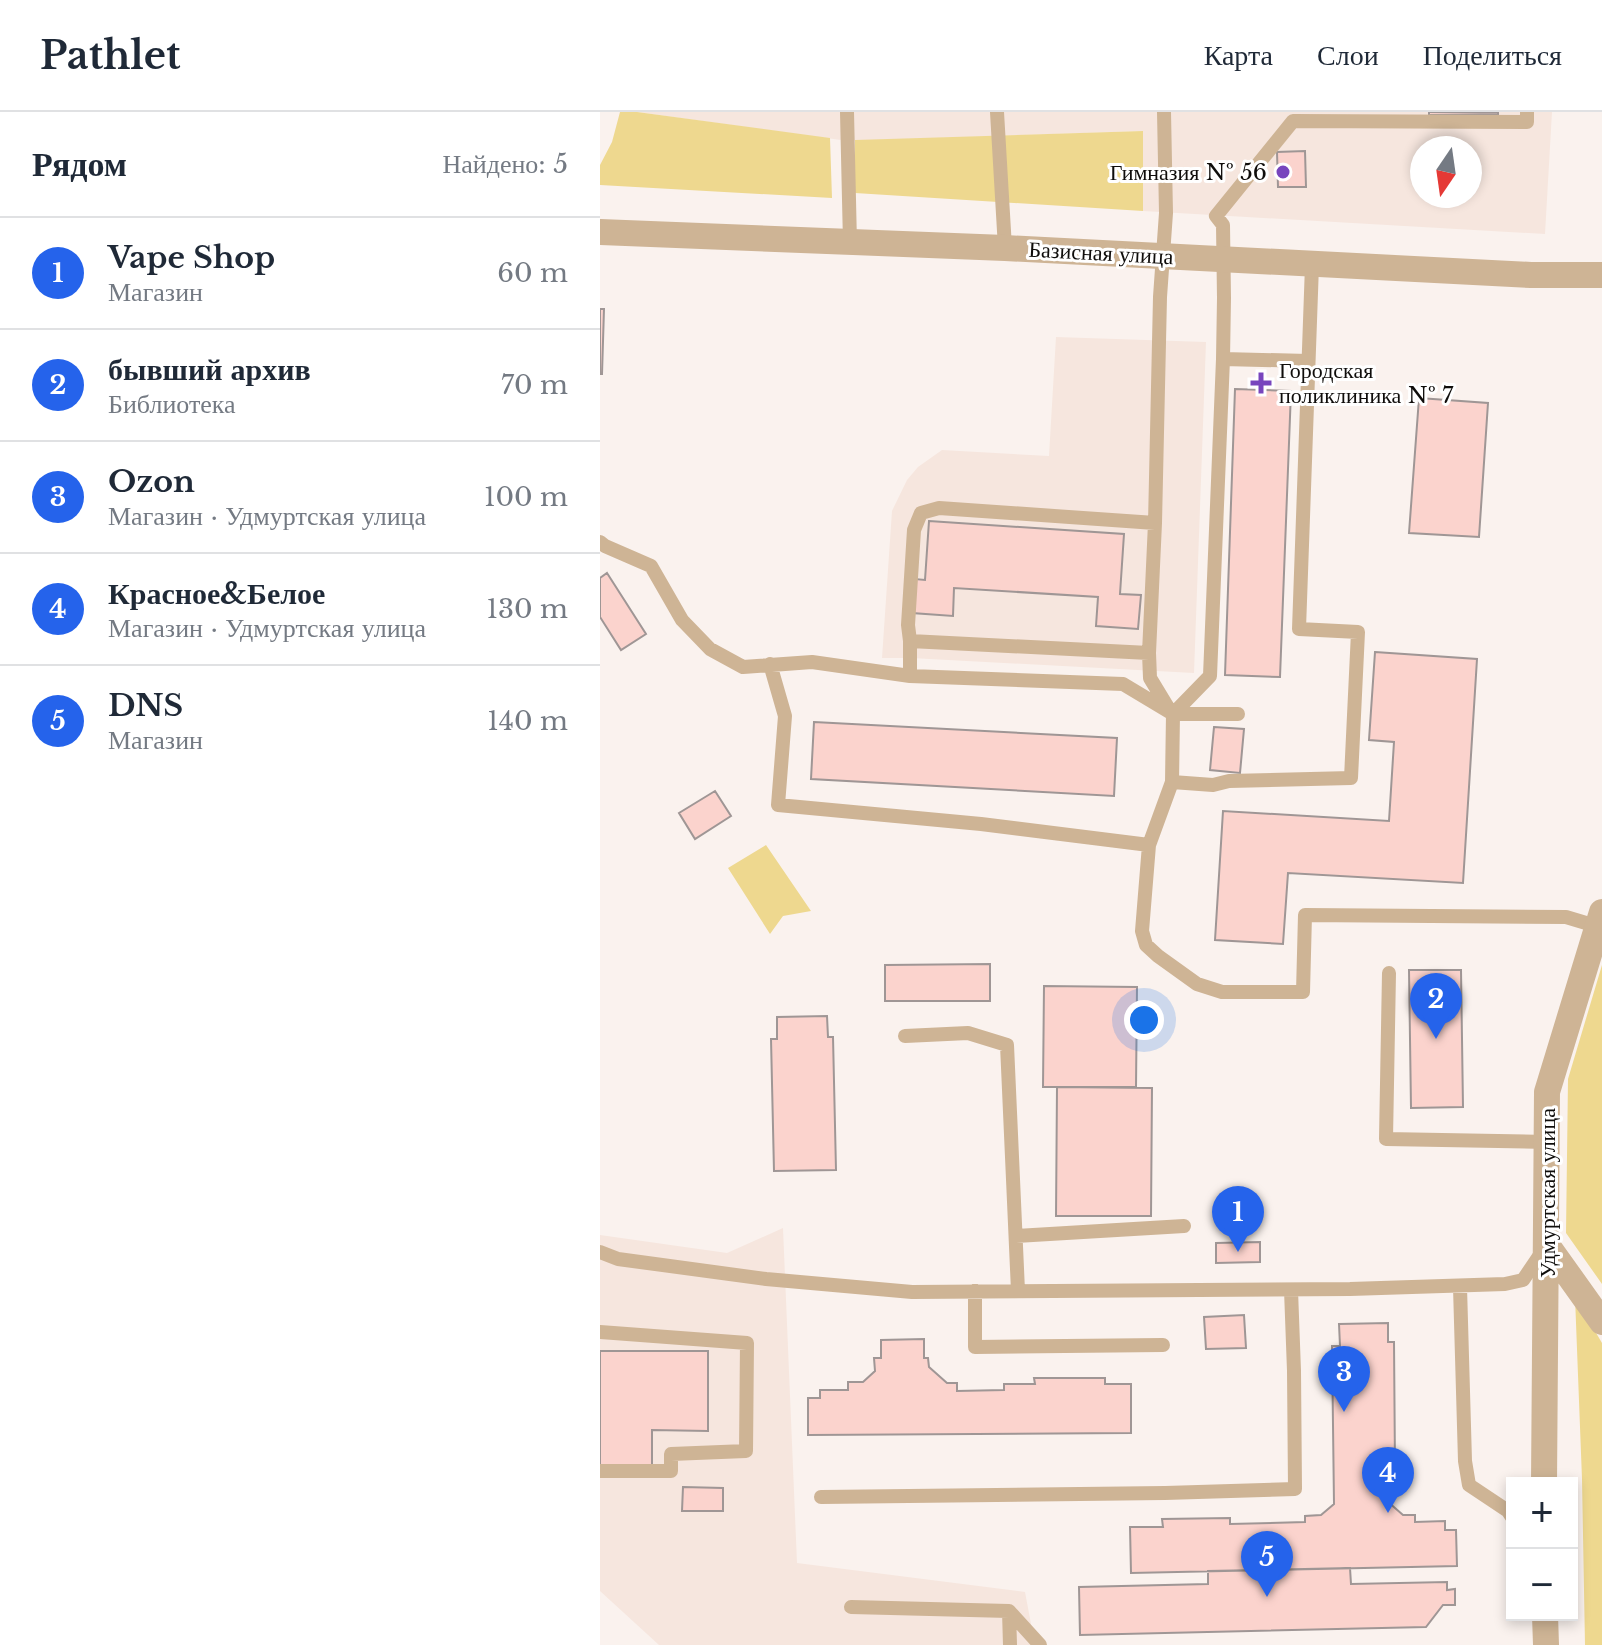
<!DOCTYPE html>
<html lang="ru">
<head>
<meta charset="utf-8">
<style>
  :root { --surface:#fff; --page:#f6f6f7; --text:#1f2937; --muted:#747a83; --line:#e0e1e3; --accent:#2563eb }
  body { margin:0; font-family:"Libre Baskerville",serif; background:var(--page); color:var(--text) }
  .controls { position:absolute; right:24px; bottom:24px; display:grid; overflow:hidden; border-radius:0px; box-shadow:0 4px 12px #0003 }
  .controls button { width:72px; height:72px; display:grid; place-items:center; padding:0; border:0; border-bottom:2px solid var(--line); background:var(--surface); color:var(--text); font:40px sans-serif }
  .compass { position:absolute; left:810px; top:24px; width:72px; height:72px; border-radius:50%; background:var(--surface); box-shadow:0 4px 12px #0003; rotate:193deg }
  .you { position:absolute; left:544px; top:908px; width:28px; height:28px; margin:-20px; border:6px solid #fff; border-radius:50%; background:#1a73e8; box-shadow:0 0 0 12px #1a73e833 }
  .badge { display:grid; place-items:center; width:52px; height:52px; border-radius:50%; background:var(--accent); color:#fff; font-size:26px; font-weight:700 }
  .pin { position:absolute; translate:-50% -66px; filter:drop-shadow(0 2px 4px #0008) }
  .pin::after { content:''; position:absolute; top:42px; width:28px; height:24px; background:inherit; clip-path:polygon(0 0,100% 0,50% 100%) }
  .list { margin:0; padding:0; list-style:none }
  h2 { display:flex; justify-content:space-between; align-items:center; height:104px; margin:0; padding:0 32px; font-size:34px }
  h2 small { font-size:26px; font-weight:400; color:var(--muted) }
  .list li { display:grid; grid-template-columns:52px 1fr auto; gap:24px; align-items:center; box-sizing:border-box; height:112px; padding:0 32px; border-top:2px solid var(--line) }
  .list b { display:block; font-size:30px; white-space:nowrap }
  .list p { margin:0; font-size:26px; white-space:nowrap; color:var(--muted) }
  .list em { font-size:26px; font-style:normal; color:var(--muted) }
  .map { position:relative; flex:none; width:1002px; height:1533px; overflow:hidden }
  header { display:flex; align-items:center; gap:48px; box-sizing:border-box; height:112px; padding:0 40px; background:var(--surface); border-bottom:2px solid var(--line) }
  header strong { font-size:38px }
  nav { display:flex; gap:44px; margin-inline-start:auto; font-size:28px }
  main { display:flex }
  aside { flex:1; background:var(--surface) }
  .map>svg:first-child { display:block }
</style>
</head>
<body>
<header>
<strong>Pathlet</strong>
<nav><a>Карта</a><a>Слои</a><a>Поделиться</a></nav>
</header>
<main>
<aside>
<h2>Рядом<small>Найдено: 5</small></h2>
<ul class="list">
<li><span class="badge">1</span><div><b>Vape Shop</b><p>Магазин</p></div><em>60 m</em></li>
<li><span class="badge">2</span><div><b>бывший архив</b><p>Библиотека</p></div><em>70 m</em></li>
<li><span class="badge">3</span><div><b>Ozon</b><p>Магазин · Удмуртская улица</p></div><em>100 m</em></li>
<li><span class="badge">4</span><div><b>Красное&amp;Белое</b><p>Магазин · Удмуртская улица</p></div><em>130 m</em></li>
<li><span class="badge">5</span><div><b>DNS</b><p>Магазин</p></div><em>140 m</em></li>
</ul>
</aside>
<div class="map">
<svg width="1002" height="1533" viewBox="0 0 1002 1533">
  <rect width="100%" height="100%" fill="#faf2ee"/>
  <path fill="#f6e6de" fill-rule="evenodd" d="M37,0H952L945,122L543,99L542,19L248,29ZM822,36H870V84H822Z
    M456,225L606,230L594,561L311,546H282L292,399L307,368L318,355L342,338L449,344Z
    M183,1116L197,1451L425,1480L435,1533H59L0,1479V1123L127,1141Z"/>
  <path fill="#eed88f" d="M20,0H37L230,26L232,86L0,73V53L12,30Z
    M543,19V99L255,81V28Z
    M166,733L211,799L183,804L170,822L128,756Z
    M1002,853V1172L966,1121L968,967Z
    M975,1185L1002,1231V1533H985L982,1367Z"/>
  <path fill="#fbd3cd" stroke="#9f9695" stroke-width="2" d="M829,0H898V2L829,3Z
    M705,39L706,75H678L677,40Z
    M0,197H4L2,262H0Z
    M635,277L691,279L680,565L625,563Z
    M819,286L888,291L879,425L809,421Z
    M329,409L524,422L520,482L541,483L538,517L496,514L498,485L354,476L353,504L312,501L315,467L325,468Z
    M7,461L46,522L21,538L0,505V466Z
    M775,540L877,547L863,771L688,761L683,832L615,828L623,699L789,709L794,630L769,628Z
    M214,610L517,626L514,684L211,667Z
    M614,615L644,617L640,661L610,658Z
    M115,679L131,704L95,727L79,701Z
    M390,852V889H285V853Z
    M809,858H861L863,995L811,996Z
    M444,874L537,875L536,975H443Z
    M227,904L228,925H233L236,1058L174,1059L171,927H177V905Z
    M457,975L552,976L551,1104H456Z
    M660,1130V1150L616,1151V1131Z
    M644,1203L646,1236L606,1237L604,1205Z
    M788,1211V1230H794L795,1357H780V1377H787V1389L803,1403H815V1410L845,1409V1418H856L857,1454L531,1461L530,1415H563L562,1407L630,1406V1412L705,1410V1404L721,1403L734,1392L732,1234H740L739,1212Z
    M324,1227V1246H328L329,1255L347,1271H357V1279L404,1278V1272H435L434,1266H505V1272H531V1321L208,1323V1286H220V1278H248V1270H263L275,1259L274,1246H281V1228Z
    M0,1239H108V1319L52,1318V1353H0Z
    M83,1375L123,1376V1399H82Z
    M750,1456L751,1472L847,1470V1478L855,1477V1493H843L826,1515L480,1523L479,1475L608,1472V1459Z"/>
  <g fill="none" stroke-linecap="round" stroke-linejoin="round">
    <path stroke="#ceb495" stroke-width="14" d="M247,0L250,131
      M397,0L405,136
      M712,153L699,517L758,520L751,666L629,669L613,673L572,670L549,733L542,819L546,833L558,844L597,872L622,880H703L705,803L966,805L996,814
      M623,247L708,249
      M555,411L549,541L310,529L308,513L314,418L321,401L339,396L555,411L560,185L566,101L564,0
      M0,430L5,434L51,454L82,508L110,537L143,555L212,550L310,564L523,572L573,602H638
      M310,529V564
      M549,541L550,566L570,599
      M170,552L185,604L178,693L381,712L549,733
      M572,670L573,602L610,564L623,247L624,186L623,113L616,104L693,9L927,10V0
      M789,861L786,1027L947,1030
      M305,924L368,921L407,933L418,1179
      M416,1124L584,1114
      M0,1140L18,1147L166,1167L312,1180L750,1177L905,1172L923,1168L942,1140
      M860,1175L865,1349L869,1373L908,1399L912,1405
      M375,1179V1235L563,1233
      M0,1220L147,1231L146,1339L71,1342V1359H0
      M221,1385L565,1381L695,1377L694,1259L691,1178
      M251,1495L409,1499L410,1533
      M409,1499L440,1533"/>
    <path stroke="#ceb495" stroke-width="26" d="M0,120L405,136L931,163H1002
      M947,1133L1002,1210
      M944,1371L947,980L1002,800
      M945,1503L946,1533"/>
  </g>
  <g fill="#7845bd" stroke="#fff" stroke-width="3">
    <circle cx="683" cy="60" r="8"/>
    <path d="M657 259h8v8h8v8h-8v8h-8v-8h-8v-8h8z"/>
  </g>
  <g text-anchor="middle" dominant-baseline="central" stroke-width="6" stroke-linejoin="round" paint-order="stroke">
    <g font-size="22" fill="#0f0d0b" stroke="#fff" text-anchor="end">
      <text x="667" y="60">Гимназия № 56</text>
      <text x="679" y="258" text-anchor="start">Городская<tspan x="679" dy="25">поликлиника № 7</tspan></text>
    </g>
    <g font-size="22" fill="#0f0d0b" stroke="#fff">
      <text transform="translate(501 141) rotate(3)">Базисная улица</text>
      <text transform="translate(947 1081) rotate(-90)">Удмуртская улица</text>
    </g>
  </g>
</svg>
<div class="controls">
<button>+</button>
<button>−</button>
</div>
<svg class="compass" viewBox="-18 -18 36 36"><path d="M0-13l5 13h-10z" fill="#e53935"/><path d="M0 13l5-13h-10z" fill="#747a83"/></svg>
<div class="you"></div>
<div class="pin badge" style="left:638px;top:1140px">1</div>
<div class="pin badge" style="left:836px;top:927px">2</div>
<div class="pin badge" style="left:744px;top:1300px">3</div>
<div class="pin badge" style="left:788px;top:1401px">4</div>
<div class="pin badge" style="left:667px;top:1485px">5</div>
</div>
</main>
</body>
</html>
